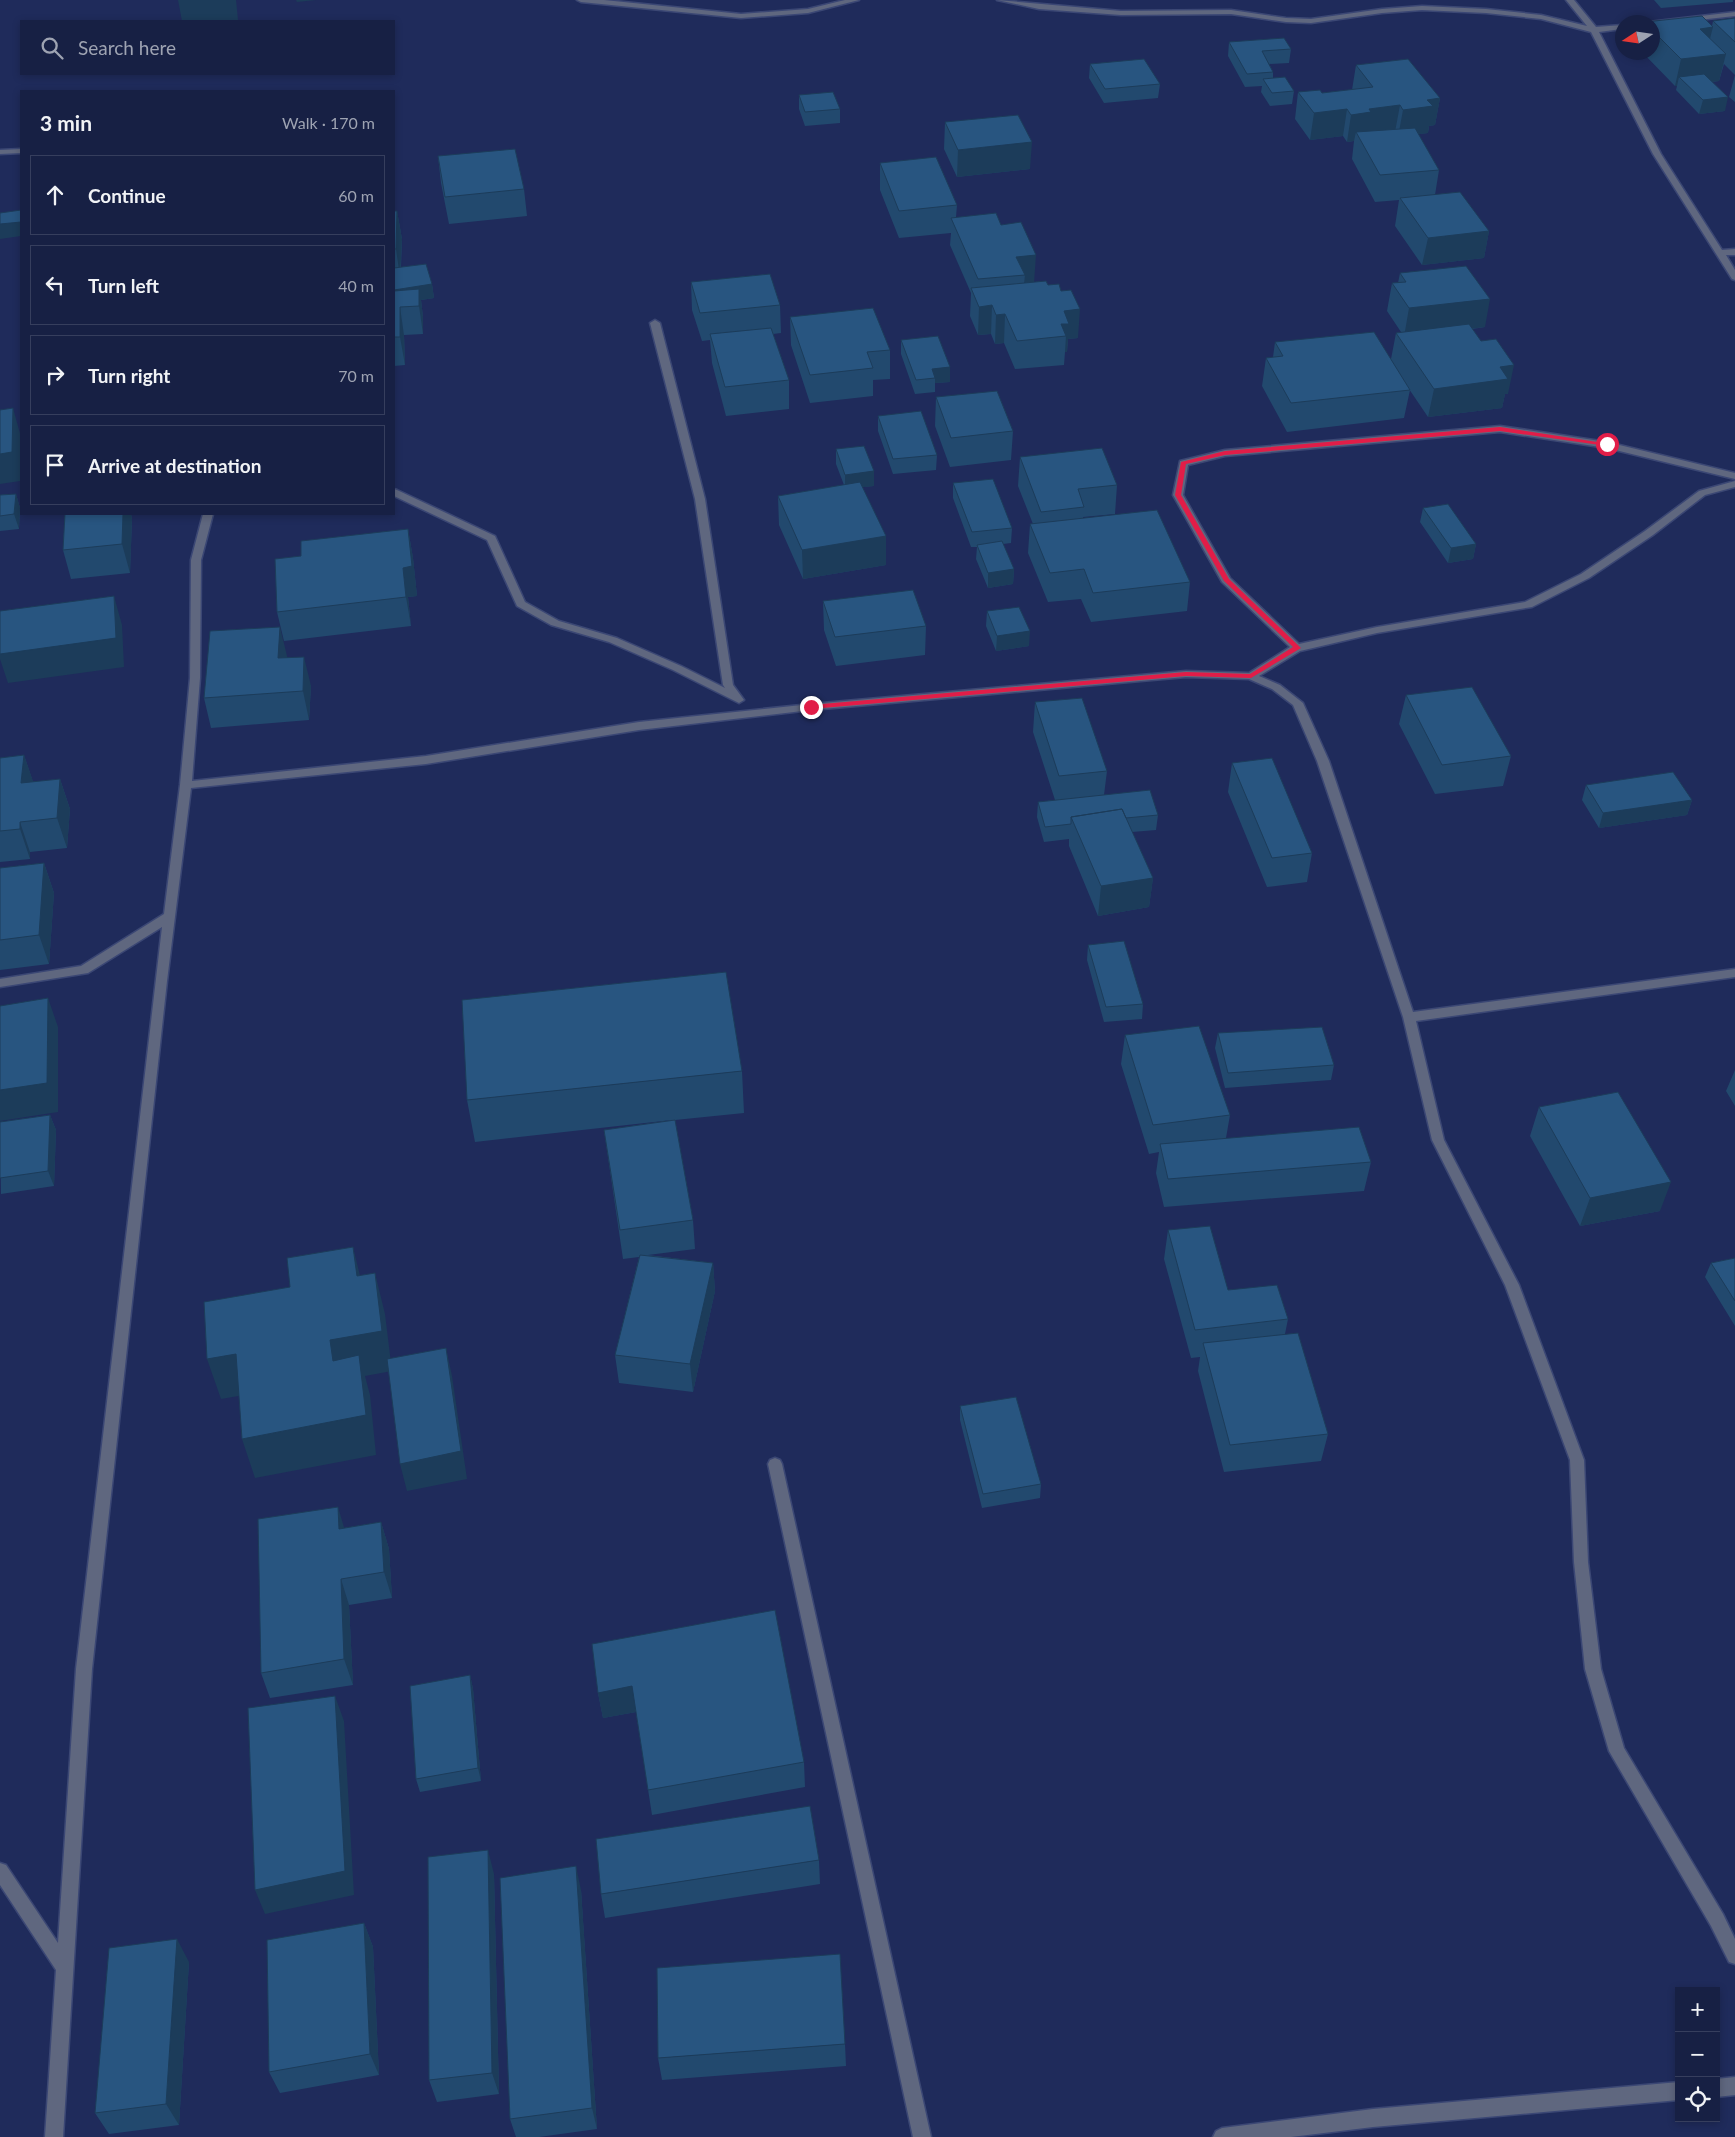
<!DOCTYPE html>
<html lang="en">
<head>
<meta charset="utf-8">
<style>
  :root { --surface:#172044; --page:#242d4f; --text:#f1f3f6; --muted:#9ea3b2; --line:#363e5d }
  body { margin:0; font-family:Lato,sans-serif; background:var(--page); color:var(--text) }
  .controls { position:absolute; right:15px; bottom:15px; display:grid; overflow:hidden; border-radius:0px; box-shadow:0 2px 8px #0003 }
  .controls button { width:45px; height:45px; display:grid; place-items:center; padding:0; border:0; border-bottom:1px solid var(--line); background:var(--surface); color:var(--text); font:25px sans-serif }
  .compass { position:absolute; left:1615px; top:15px; width:45px; height:45px; border-radius:50%; background:var(--surface); box-shadow:0 2px 8px #0003; rotate:258deg }
  .stop { position:absolute; width:15px; height:15px; margin:-11px; border:4px solid #e11d48; border-radius:50%; background:#fff }
  .stop.end { background:#e11d48; border-color:#fff; box-shadow:0 1px 5px #0008 }
  .list { margin:0; padding:0; list-style:none }
  h2 { display:flex; justify-content:space-between; align-items:center; height:65px; margin:0; padding:0 20px; font-size:21px }
  h2 small { font-size:16px; font-weight:400; color:var(--muted) }
  .list li { display:grid; grid-template-columns:32px 1fr auto; gap:15px; align-items:center; box-sizing:border-box; height:80px; margin:0 10px 10px; padding:0 10px; border:1px solid var(--line); border-radius:0px }
  .list b { display:block; font-size:19px; white-space:nowrap }
  .list em { font-size:16px; font-style:normal; color:var(--muted) }
  .icon { flex:none; width:28px; height:28px; fill:none; stroke:currentColor; stroke-width:2; stroke-linecap:round; stroke-linejoin:round }
  .map { position:relative; flex:none; width:1735px; height:2137px; overflow:hidden }
  .search { position:absolute; background:var(--surface); box-shadow:0 2px 8px #0003; left:20px; top:20px; width:375px; height:55px; display:flex; align-items:center; gap:12px; box-sizing:border-box; padding:0 18px; border-radius:0px; color:var(--muted); font-size:19px }
  .panel { position:absolute; background:var(--surface); box-shadow:0 2px 8px #0003; left:20px; top:90px; width:375px; height:425px; border-radius:0px }
  .map>svg:first-child { display:block }
</style>
</head>
<body>
<div class="map">
<svg width="1735" height="2137" viewBox="0 0 1735 2137">
  <rect width="100%" height="100%" fill="#1f2b5b"/>
  <g fill="none" stroke-linecap="round" stroke-linejoin="round">
    <g stroke="#3b4774" stroke-width="3">
      <path id="street" d="M577,0H604L741,14L808,9L845,0H859L808,13L741,18L581,2Z
        M997,0L1121,11L1231,10L1286,18L1311,19L1382,9L1422,6L1486,9L1541,15L1587,26L1566,0H1574L1596,27L1622,25V29L1599,32L1661,154L1722,250L1735,249V255H1726L1735,270V280L1732,279L1653,154L1591,32L1541,19L1486,13L1422,10L1382,13L1311,23L1286,22L1231,14L1121,15L1039,9Z
        M1735,12V16L1652,25V22H1649Z
        M21,149V153L0,154V150Z
        M655,320L660,323L705,499L733,685L744,700L739,703L673,670L609,642L551,625L517,606L487,540L394,496V489L397,490L495,536L525,602L559,621L617,638L681,666L725,688L723,685L695,499L650,323Z
        M1500,426L1607,442L1735,473V479L1607,448L1500,432L1225,456L1188,465L1183,495L1230,578L1299,644L1377,627L1525,602L1581,574L1645,531L1699,491L1735,481V487L1705,495L1653,535L1589,578L1532,607L1377,633L1300,651L1259,676L1280,685L1303,703L1329,761L1413,1012L1735,969V977L1416,1021L1444,1140L1519,1285L1584,1460L1588,1562L1601,1669L1624,1748L1723,1914L1735,1939V1964L1729,1962L1711,1926L1609,1751L1585,1669L1574,1562L1570,1460L1505,1285L1432,1140L1403,1017L1317,761L1293,705L1272,689L1249,679L1186,677L811,710L639,730L426,764L191,788L167,981L92,1669L63,2137H45L56,1970L0,1885V1863L6,1865L58,1943L76,1669L162,927L88,973L0,987V979L81,966L164,914L180,785L190,678L191,560L203,514H213L201,560L200,678L192,781L426,756L639,722L811,704L1186,671L1249,673L1290,647L1222,582L1173,495L1180,461L1225,450Z
        M775,1458L780,1460L782,1464L931,2137H913L768,1464L770,1460Z
        M1735,2077V2095L1716,2097V2079Z
        M1679,2082V2100L1373,2127L1291,2137H1213L1216,2131L1222,2128L1373,2109Z"/>
    </g>
    <use href="#street" fill="#5f677f" fill-rule="evenodd"/>
  </g>
  <path fill="#22496e" d="M1654,0H1733V2L1661,8Z
    M1735,18V102L1729,97L1735,75L1724,64L1719,81L1712,82L1725,111L1699,114L1676,90L1677,86H1675L1642,52H1652V22L1712,26L1713,21Z
    M1229,42L1291,49L1289,63L1269,64L1273,72V78L1294,91L1292,104L1270,106L1261,92L1262,86L1245,87L1228,56Z
    M1090,64L1160,84L1158,98L1104,103L1089,78Z
    M1356,65L1440,98L1435,125L1429,126L1428,133L1418,134L1439,170L1435,195L1489,231L1484,258L1422,265L1395,226L1399,200L1375,202L1352,159L1354,141L1347,142L1343,136L1310,140L1295,119L1298,92L1322,93L1352,90Z
    M799,95L840,109V123L805,126L799,109Z
    M945,122L1030,169L957,177L944,149Z
    M438,156L524,189L527,216L449,224L441,183Z
    M880,163L957,205L956,217L1001,225L1034,282L1078,338L1068,339L1067,352H1065L1064,365L1015,369L1004,343L995,344L991,334L978,335L970,316L971,293L950,245L951,233L899,238L880,190Z
    M394,211H397L402,239L401,267L432,284L434,298L421,300L423,317V334L404,335L405,365L394,366Z
    M1400,273L1485,327L1472,329L1508,394H1505L1502,408L1428,417L1409,389L1410,390L1404,418L1287,432L1262,386L1266,358L1273,357L1275,342L1391,359L1396,333L1401,332L1387,311L1392,283H1398Z
    M691,282L780,305L781,333L773,334L789,380V409L726,416L712,363L710,340L702,341L692,310Z
    M790,317L890,350V379L873,380V396L810,403L791,345Z
    M901,340L950,382L935,383V392L915,394L901,354Z
    M936,397L1013,431L1011,460L950,467L935,426Z
    M878,416L937,455L936,470L893,474L878,431Z
    M836,449L874,486L862,487L886,536V565L803,579L779,525L778,496L844,485L836,464Z
    M1020,457L1117,485L1115,514L1083,517V518L1190,582L1187,611L1091,622L1081,599L1048,602L1028,553L1030,524H1033L1018,486Z
    M953,483L1012,528L1011,543L1003,544L1014,569L1013,584L988,588L976,559L977,547H971L953,498Z
    M16,494L20,508L19,529L0,531V495Z
    M1423,508L1476,544L1473,559L1448,563L1420,522Z
    M65,514H131L132,519L130,573L71,579L63,550Z
    M408,529L413,558L417,596L408,597L411,626L284,641L277,612L301,556Z
    M823,601L926,626L925,655L836,666L824,630Z
    M987,611L1029,646L996,651L986,626Z
    M287,656V658L311,686L309,720L211,728L204,698Z
    M1406,695L1511,756L1503,786L1435,794L1399,724Z
    M1035,702L1107,771L1104,795L1158,815L1156,830L1132,832L1153,878L1149,907L1098,916L1069,846V839L1044,842L1037,817L1038,802L1055,800L1033,732Z
    M24,755L33,782L60,779L70,809L67,848L30,852V859L0,862V758Z
    M1232,763L1312,853L1307,882L1267,887L1228,792Z
    M1586,785L1692,800L1687,815L1599,828L1582,800Z
    M44,863L54,893L49,964L0,970V868Z
    M1088,945L1143,1004L1142,1019L1104,1022L1087,960Z
    M1218,1033L1334,1065L1331,1080L1225,1088L1215,1048Z
    M1125,1035L1230,1115L1226,1138L1371,1162L1364,1191L1164,1207L1156,1173L1159,1152L1149,1154L1121,1064Z
    M1735,1070V1106L1726,1091Z
    M742,1071L744,1113L675,1120L693,1220L695,1249L648,1255L713,1263L715,1291L693,1392L619,1383L615,1355L639,1257L623,1259L604,1130L672,1120L475,1142L467,1100Z
    M1539,1107L1660,1211L1580,1226L1530,1136Z
    M50,1115L56,1130L54,1186L1,1194L0,1122Z
    M1168,1230L1228,1290L1288,1319L1285,1334L1328,1434L1321,1461L1224,1472L1198,1371L1200,1357L1191,1358L1164,1259Z
    M1735,1258V1326L1705,1277L1711,1263Z
    M960,1406L1041,1484L1040,1498L982,1508L960,1420Z
    M381,1522L389,1549L392,1598L349,1605L353,1685L270,1698L261,1673L344,1528Z
    M470,1675L473,1689L481,1781L420,1792L416,1779Z
    M598,1693L804,1762L805,1787L652,1815L636,1712L603,1718Z
    M819,1860L820,1884L605,1918L601,1894Z
    M494,1874L499,2094L437,2102L429,2080Z
    M581,1890L597,2129L539,2137H516L510,2119Z
    M364,1923L373,1947L379,2075L280,2093L269,2072Z
    M189,1962L179,2125L109,2134L95,2113Z
    M845,2044L846,2066L662,2080L658,2058Z"/>
  <path fill="#1c3c5a" d="M178,0H236L238,20L221,21H182Z
    M296,0H316L297,2Z
    M1713,27L1706,54L1700,29Z
    M1726,54L1719,81L1687,85L1679,77L1677,86H1675L1681,59Z
    M1728,97L1725,111L1699,114L1703,100Z
    M1440,98L1435,125L1429,126L1428,133L1398,137L1403,110L1427,100Z
    M1400,105L1395,132H1356L1354,141L1347,142L1351,115L1369,109Z
    M1347,109L1343,136L1310,140L1314,113Z
    M1032,142L1030,169L957,177L958,150Z
    M397,211L402,239L400,277L396,249Z
    M21,222V236L0,239V224Z
    M1489,231L1484,258L1422,265L1428,238Z
    M1036,255L1034,283L1024,284L1025,275L1016,257Z
    M432,284L434,298L421,300L423,317V334L419,306L394,304V290Z
    M1490,299L1485,327L1404,337L1409,308Z
    M992,305L991,334L978,335L979,307Z
    M400,307L404,335L405,365L400,337Z
    M1080,309L1078,338L1068,339L1067,352H1065L1066,336L1061,324L1064,311Z
    M1005,314L1004,343L995,344L996,315Z
    M1514,365L1508,394H1505L1502,408L1428,417L1434,389L1500,367Z
    M950,367V382L935,383V378L932,369Z
    M13,408L21,437L20,481L0,484V454Z
    M874,471V486L845,489V475Z
    M16,494L20,508L19,529L14,514Z
    M123,514H131L132,519L130,573L122,544Z
    M408,529L413,558L417,596L408,597L411,626L406,597L403,568Z
    M886,536V565L803,579L802,550Z
    M1476,544L1473,559L1448,563L1451,548Z
    M1014,569L1013,584L988,588V573Z
    M114,596L122,625L124,667L8,683L0,659V654Z
    M280,627L287,656L284,688L278,658Z
    M1030,631L1029,646L996,651L997,636Z
    M304,657L311,686L309,720L303,691Z
    M24,755L34,784L21,783Z
    M60,779L70,809L67,848L57,818Z
    M1692,800L1687,815L1599,828L1603,813Z
    M20,822L30,852V859L20,829Z
    M44,863L54,893L49,964L39,935Z
    M1153,878L1149,907L1098,916L1101,886Z
    M48,998L58,1027V1112L0,1121V1090Z
    M50,1115L56,1130L54,1186L48,1171Z
    M1671,1182L1660,1211L1580,1226L1590,1198Z
    M353,1247L363,1288L357,1276Z
    M713,1263L715,1291L693,1392L690,1364Z
    M375,1273L385,1314L392,1371L365,1376L370,1395L376,1455L255,1478L242,1439L330,1340Z
    M446,1348L452,1376L467,1479L407,1491L400,1464Z
    M236,1354L250,1394L221,1399L207,1359Z
    M338,1507L346,1534L339,1529Z
    M381,1522L389,1549L392,1598L384,1572Z
    M341,1579L349,1605L353,1685L344,1659Z
    M470,1675L473,1689L481,1781L478,1768Z
    M632,1686L636,1712L603,1718L598,1693Z
    M335,1696L344,1721L354,1895L265,1914L255,1890Z
    M488,1850L494,1874L499,2094L492,2073Z
    M576,1866L581,1890L597,2129L592,2108Z
    M364,1923L373,1947L379,2075L370,2054Z
    M177,1939L189,1962L179,2125L166,2104Z"/>
  <path fill="#285580" stroke="#1c3c5a" d="M1702,16L1713,27L1700,29L1726,54L1681,59L1652,30V22H1645Z
    M1735,18V42L1713,21Z
    M1284,38L1291,49L1262,51L1273,72L1247,74L1229,42Z
    M1144,59L1160,84L1105,89L1090,64Z
    M1408,59L1440,98L1427,100L1433,106L1403,110L1400,105L1369,109L1371,112L1351,115L1347,109L1314,113L1298,92L1320,90L1322,93L1373,87L1356,65Z
    M1704,74L1728,97L1703,100L1679,77Z
    M1285,77L1294,91L1272,93L1263,79Z
    M833,92L840,109L805,112L799,95Z
    M1018,115L1032,142L958,150L945,122Z
    M1415,128L1439,170L1380,175L1356,132Z
    M515,149L524,189L445,197L438,156Z
    M936,157L957,205L899,211L880,163Z
    M1460,192L1489,231L1428,238L1400,198Z
    M21,210V222L0,224V213Z
    M394,211H397L396,249H394Z
    M996,213L1001,225L1021,222L1036,255L1016,257L1025,275L978,279L951,218Z
    M426,264L432,284L394,290V268Z
    M1466,266L1490,299L1409,308L1392,283L1406,282L1400,273Z
    M770,274L780,305L700,313L691,282Z
    M1046,281L1048,285L1059,284L1061,291L1071,290L1080,309L1064,311L1069,324H1061L1066,336L1017,341L1005,314L996,315L992,305L979,307L971,288Z
    M419,289V306L400,307V337H394V291Z
    M873,308L890,350L867,352L873,368L810,375L790,317Z
    M1469,324L1481,341L1496,339L1514,365L1500,367L1508,379L1434,389L1396,333Z
    M771,328L789,380L725,387L710,334Z
    M1374,332L1410,390L1291,403L1266,358L1283,356L1275,342Z
    M938,336L950,367L932,369L935,378L916,380L901,340Z
    M997,391L1013,431L951,438L936,397Z
    M13,408L12,452L0,454V410Z
    M921,411L937,455L893,459L878,416Z
    M864,446L874,471L845,475L836,449Z
    M1102,448L1117,485L1078,489L1084,507L1041,512L1020,457Z
    M993,479L1012,528L972,532L953,483Z
    M860,482L886,536L802,550L778,496Z
    M16,494L14,514L0,516V495Z
    M1448,504L1476,544L1451,548L1423,508Z
    M1157,510L1190,582L1093,593L1084,569L1050,573L1030,524Z
    M65,514H123L122,544L63,550Z
    M408,529L412,566L403,568L406,597L277,612L275,559L301,556V541Z
    M1002,541L1014,569L988,573L977,545Z
    M913,590L926,626L835,637L823,601Z
    M114,596L116,638L0,654V611Z
    M1019,607L1030,631L997,636L987,611Z
    M280,627L278,658L304,657L303,691L204,698L210,631Z
    M1472,687L1511,756L1442,765L1406,695Z
    M1082,698L1107,771L1059,776L1035,702Z
    M24,755L21,783L60,779L57,818L20,822V829L0,831V758Z
    M1272,758L1312,853L1272,858L1232,763Z
    M1673,772L1692,800L1603,813L1586,785Z
    M1150,790L1158,815L1126,818L1122,809L1071,817V824L1045,827L1038,802Z
    M1122,809L1153,878L1101,886L1071,817Z
    M44,863L39,935L0,940V868Z
    M1124,941L1143,1004L1106,1007L1088,945Z
    M726,972L742,1071L467,1100L462,1000Z
    M48,998L47,1083L0,1090V1006Z
    M1199,1026L1230,1115L1153,1125L1125,1035Z
    M1322,1027L1334,1065L1228,1073L1218,1033Z
    M1618,1092L1671,1182L1590,1198L1539,1107Z
    M50,1115L48,1171L0,1178V1122Z
    M675,1120L693,1220L620,1230L604,1130Z
    M1359,1127L1371,1162L1168,1179L1160,1144Z
    M1210,1226L1228,1290L1277,1285L1288,1319L1195,1330L1168,1230Z
    M353,1247L357,1276L375,1273L382,1331L330,1340L333,1361L359,1355L366,1415L242,1439L236,1354L207,1359L204,1302L290,1287L287,1258Z
    M640,1255L713,1263L690,1364L615,1355Z
    M1735,1258V1301L1711,1263Z
    M1298,1333L1328,1434L1230,1445L1203,1343Z
    M446,1348L461,1451L400,1464L387,1359Z
    M1016,1397L1041,1484L983,1494L960,1406Z
    M338,1507L339,1529L381,1522L384,1572L341,1579L344,1659L261,1673L258,1519Z
    M775,1610L804,1762L648,1790L632,1686L598,1693L592,1644Z
    M470,1675L478,1768L416,1779L410,1686Z
    M335,1696L345,1871L255,1890L248,1708Z
    M810,1806L819,1860L601,1894L596,1839Z
    M488,1850L492,2073L429,2080L428,1857Z
    M576,1866L592,2108L510,2119L500,1878Z
    M364,1923L370,2054L269,2072L267,1940Z
    M177,1939L166,2104L95,2113L109,1948Z
    M840,1954L845,2044L658,2058L657,1968Z"/>
  <path fill="#e11d48" d="M1500,427L1610,444L1607,446L1500,431L1225,455L1186,464L1181,495L1229,579L1301,648L1251,678L1186,676L811,709L807,707L811,705L1186,672L1250,674L1293,647L1224,581L1175,495L1181,462L1225,451Z"/>
</svg>
<div class="controls">
<button>+</button>
<button>−</button>
<button><svg class="icon" aria-label="locate" viewBox="0 0 24 24"><circle cx="12" cy="12" r="6"/><path d="M12 2v4M12 18v4M2 12h4M18 12h4"/></svg></button>
</div>
<svg class="compass" viewBox="-18 -18 36 36"><path d="M0-13l5 13h-10z" fill="#e53935"/><path d="M0 13l5-13h-10z" fill="#9ea3b2"/></svg>
<div class="stop" style="left:1607px;top:444px"></div>
<div class="stop end" style="left:811px;top:707px"></div>
<div class="search"><svg class="icon" aria-label="search" viewBox="0 0 24 24"><circle cx="10" cy="10" r="6"/><path d="M15 15l6 6"/></svg>Search here</div>
<section class="panel">
<h2>3 min<small>Walk · 170 m</small></h2>
<ul class="list">
<li><svg class="icon" aria-label="ahead" viewBox="0 0 24 24"><path d="M12 20V5M6 11l6-6 6 6"/></svg><div><b>Continue</b></div><em>60 m</em></li>
<li><svg class="icon" aria-label="left" viewBox="0 0 24 24"><path d="M17 20v-9H6M10 6l-5 5 5 5"/></svg><div><b>Turn left</b></div><em>40 m</em></li>
<li><svg class="icon" aria-label="right" viewBox="0 0 24 24"><path d="M7 20v-9h11M14 6l5 5-5 5"/></svg><div><b>Turn right</b></div><em>70 m</em></li>
<li><svg class="icon" aria-label="arrive" viewBox="0 0 24 24"><path d="M6 21V4h12l-3 4 3 4H6"/></svg><div><b>Arrive at destination</b></div></li>
</ul>
</section>
</div>
</body>
</html>
